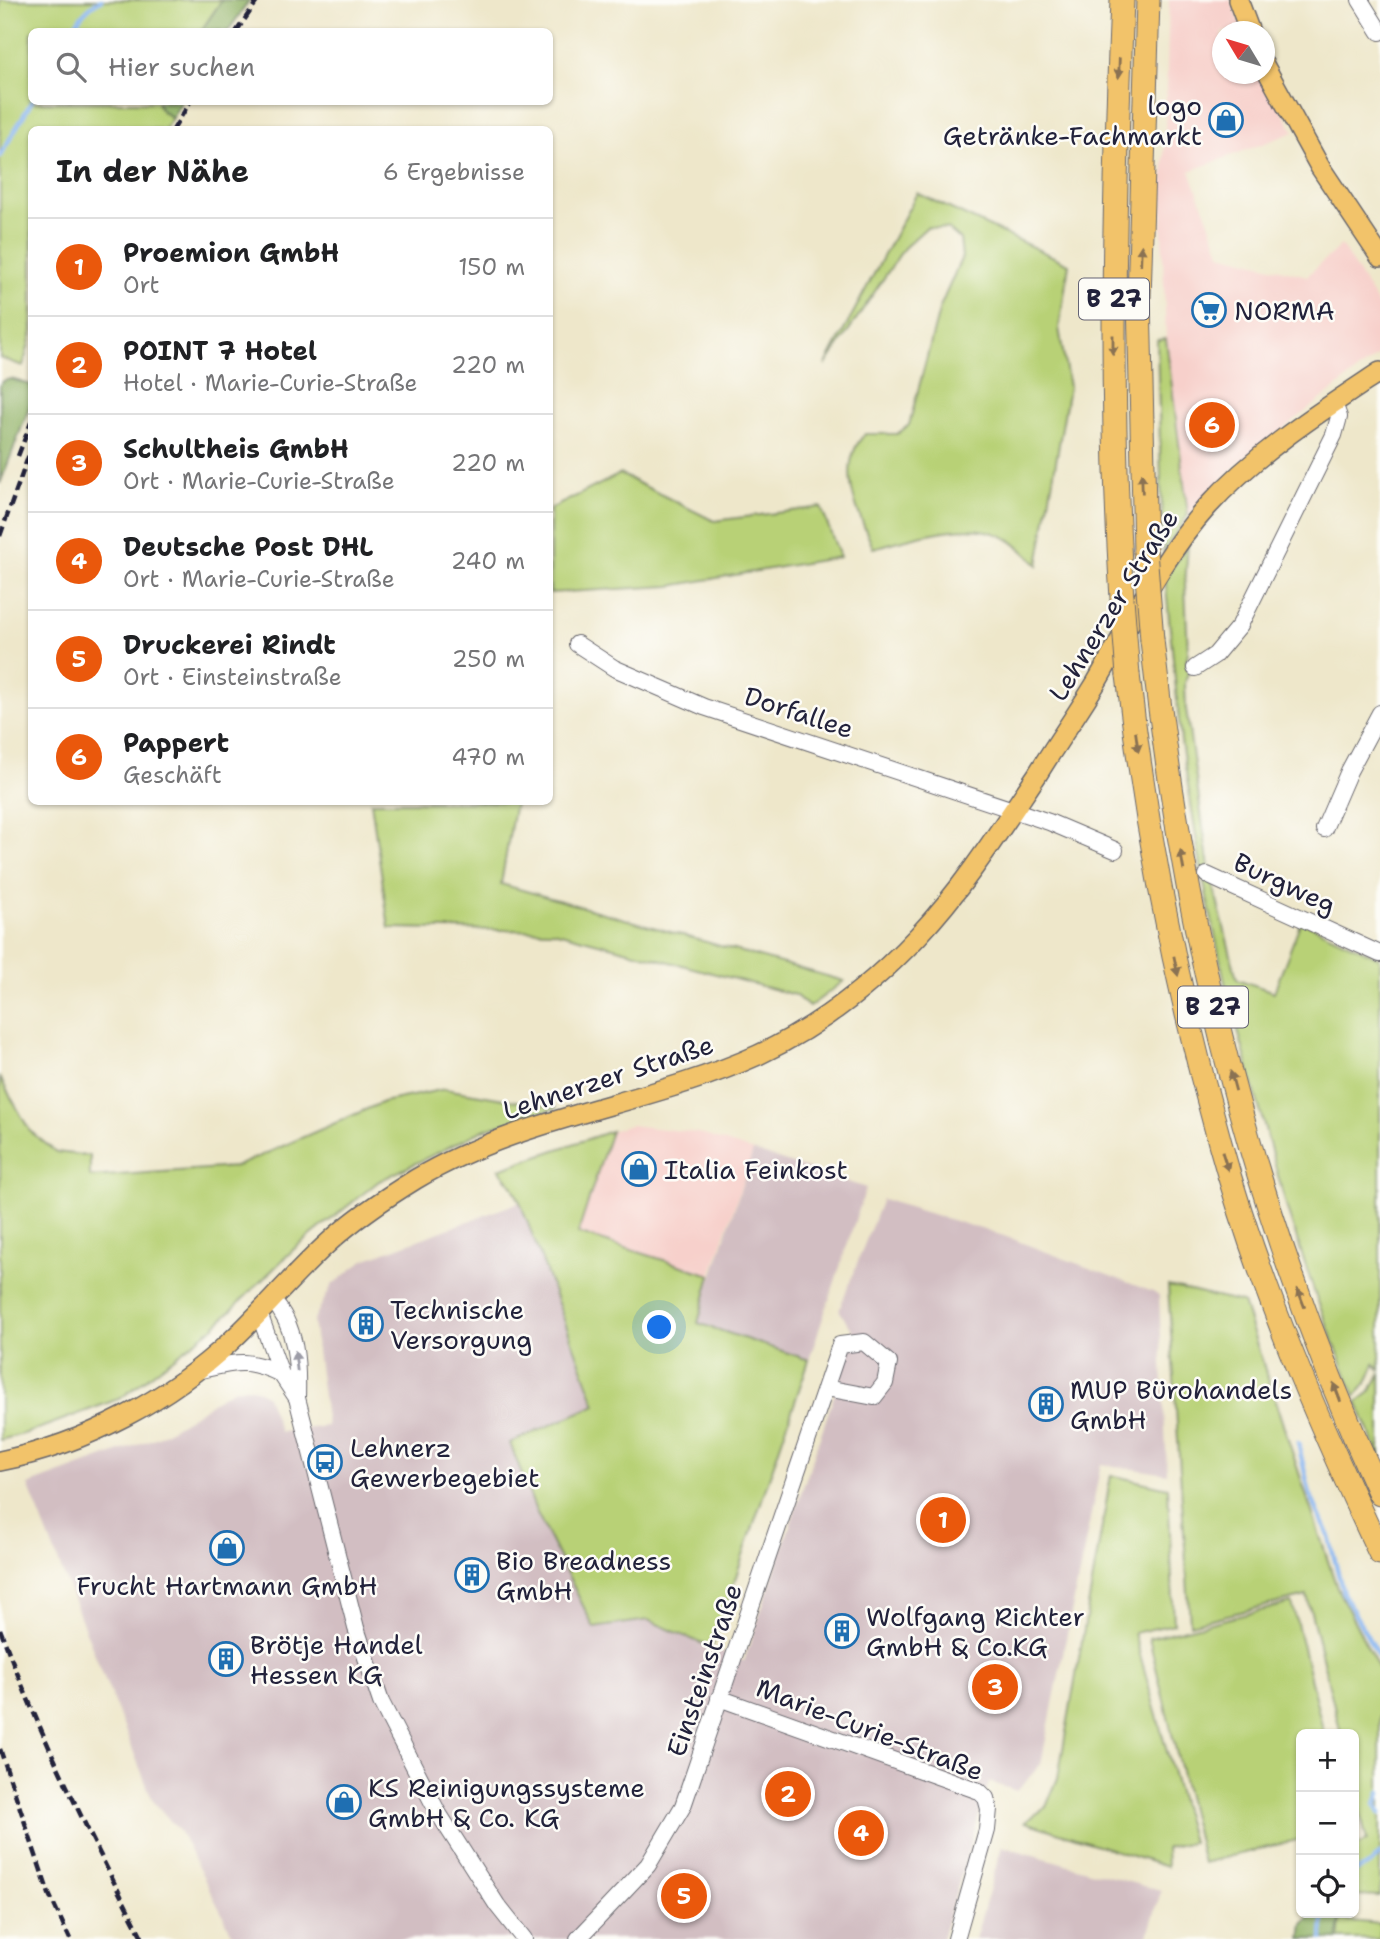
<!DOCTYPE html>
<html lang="de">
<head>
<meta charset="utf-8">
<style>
  :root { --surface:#fff; --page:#f2f2f2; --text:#202124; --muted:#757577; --line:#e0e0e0; --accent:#ea580c }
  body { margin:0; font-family:"Shantell Sans",sans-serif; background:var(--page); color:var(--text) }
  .controls { position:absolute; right:21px; bottom:21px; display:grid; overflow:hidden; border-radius:10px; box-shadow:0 2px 5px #0004 }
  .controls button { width:63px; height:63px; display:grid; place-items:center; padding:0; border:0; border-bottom:2px solid var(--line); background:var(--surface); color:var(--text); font:35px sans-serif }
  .compass { position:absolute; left:1212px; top:21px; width:63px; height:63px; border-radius:50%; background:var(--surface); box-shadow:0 2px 5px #0004; rotate:308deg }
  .you { position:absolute; left:660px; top:1328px; width:24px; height:24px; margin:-18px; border:5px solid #fff; border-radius:50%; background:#1a73e8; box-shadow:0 0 0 10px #1a73e833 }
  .badge { display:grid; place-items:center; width:46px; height:46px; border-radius:50%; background:var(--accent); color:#fff; font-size:23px; font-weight:700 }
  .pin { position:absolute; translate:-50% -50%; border:4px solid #fff; box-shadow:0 2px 7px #0006 }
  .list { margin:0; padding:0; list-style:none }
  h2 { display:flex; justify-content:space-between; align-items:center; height:91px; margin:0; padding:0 28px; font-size:30px }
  h2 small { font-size:23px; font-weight:400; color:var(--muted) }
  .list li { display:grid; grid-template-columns:46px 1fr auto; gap:21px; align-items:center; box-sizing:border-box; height:98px; padding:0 28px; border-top:2px solid var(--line) }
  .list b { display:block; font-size:26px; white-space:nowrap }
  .list p { margin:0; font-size:23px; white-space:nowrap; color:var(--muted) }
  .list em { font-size:23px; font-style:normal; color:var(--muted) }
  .icon { flex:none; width:38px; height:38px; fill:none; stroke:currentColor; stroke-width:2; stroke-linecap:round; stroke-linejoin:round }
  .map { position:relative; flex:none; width:1380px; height:1939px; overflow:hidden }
  .search { position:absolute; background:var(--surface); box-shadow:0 2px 5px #0004; left:28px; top:28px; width:525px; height:77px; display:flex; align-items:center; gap:18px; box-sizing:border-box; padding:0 24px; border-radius:10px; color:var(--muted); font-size:26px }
  .panel { position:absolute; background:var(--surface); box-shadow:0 2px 5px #0004; left:28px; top:126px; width:525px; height:679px; border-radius:10px }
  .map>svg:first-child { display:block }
</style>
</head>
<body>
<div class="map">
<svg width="1380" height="1939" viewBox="0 0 1380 1939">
  <rect width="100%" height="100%" fill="#fdfcf7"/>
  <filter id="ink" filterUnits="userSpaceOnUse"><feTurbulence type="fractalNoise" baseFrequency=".0143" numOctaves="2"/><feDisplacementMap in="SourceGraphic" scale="14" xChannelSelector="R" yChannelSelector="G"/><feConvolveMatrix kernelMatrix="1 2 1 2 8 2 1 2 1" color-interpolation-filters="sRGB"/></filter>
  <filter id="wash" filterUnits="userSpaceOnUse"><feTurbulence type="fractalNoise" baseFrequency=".00686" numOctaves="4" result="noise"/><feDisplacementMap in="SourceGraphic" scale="28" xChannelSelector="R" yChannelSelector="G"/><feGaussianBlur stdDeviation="1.57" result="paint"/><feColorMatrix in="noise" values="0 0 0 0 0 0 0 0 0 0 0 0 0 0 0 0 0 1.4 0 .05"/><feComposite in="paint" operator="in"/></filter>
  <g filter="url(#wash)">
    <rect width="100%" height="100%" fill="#eee7ca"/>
    <path fill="#f7d0cb" d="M1169,0H1231L1243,31L1222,32V74H1262L1294,132L1190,171L1221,254L1307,276L1341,245L1380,308V351L1377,356L1236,465L1188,515L1166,339L1162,230Z
      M630,1125L698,1133L753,1151L711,1275L578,1233L611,1131Z"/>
    <path fill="#d2bec2" d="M753,1151L866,1188L809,1360L697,1323Z
      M882,1199L1004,1236L1153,1292L1159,1296L1167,1474L1101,1464L1041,1764L1017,1791L989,1782L942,1939H235L180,1832L153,1801L28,1485L158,1437L199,1412L213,1401L233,1390L245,1387L256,1389L267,1396L280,1432L327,1426L313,1321L332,1285L364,1260L520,1202L596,1405L510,1443L536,1511L594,1628L648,1620L744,1661L855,1334L839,1310Z
      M1002,1846L1161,1891L1147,1939H975Z"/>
    <path fill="#b8d176" stroke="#6d7a58" stroke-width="2" d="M0,0H222L201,31L32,32V102H157L161,110L172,118L165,129L32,130V332L23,366L0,358Z
      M917,193L1069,264L1059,328L1069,387L1038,565C1028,556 1019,545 1008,539C971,517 912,538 873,548C859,513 834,467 865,434H897L909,425L940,307L962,257L960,239L948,229L927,227L904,248L825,366Z
      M1166,339L1188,515L1163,552L1157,340Z
      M620,474L714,521L821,507L840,557L670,586L550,593V509Z
      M1188,544L1185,585L1188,653L1186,660L1188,673L1185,683L1186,709L1209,868L1237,979L1274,992L1301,921L1380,958V1370L1375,1364L1367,1383L1355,1396L1315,1294L1288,1212L1226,987L1202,874L1181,741L1165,577Z
      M371,802H515L501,884L844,981L809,1007L795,995L553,931L389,928Z
      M0,1078L30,1131L56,1152L90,1156V1177L235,1167L383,1102L445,1089L557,1108L488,1128L379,1181L294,1249L215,1326L121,1398L27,1433L0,1440Z
      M611,1131L578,1233L711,1275L698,1323L809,1360L712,1648L648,1620L594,1628L536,1511L510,1443L596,1405L520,1202L512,1185L499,1169Z
      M1168,1286L1243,1303L1337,1588L1380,1671V1896L1354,1895V1846L1367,1841L1354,1786V1734H1341L1307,1596L1190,1624Z
      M1380,1373V1457L1357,1402L1370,1392Z
      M1111,1475L1168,1488L1174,1624L1134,1633L1192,1842L1166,1848L1167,1867L1025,1822L1046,1807L1058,1778Z
      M1292,1603L1324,1734H1301V1839L1203,1863L1149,1638Z
      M1340,1920L1380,1924V1939H1338Z"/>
    <path fill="#92b367" stroke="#5a6a51" stroke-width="2" d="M222,0H250L228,31H201Z
      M157,102H181L172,118L161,110Z
      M11,379L31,385V403L0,484V386L2,381Z
      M1334,1915L1340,1920L1338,1939H1301L1303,1924L1312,1916Z"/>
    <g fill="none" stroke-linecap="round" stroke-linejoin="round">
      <path stroke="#85b4f0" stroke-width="4.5" d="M71,32C79,18 87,7 101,0
        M0,156L32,101
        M1298,1443L1310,1494L1329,1537L1343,1593L1380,1659
        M1380,1792L1376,1805L1380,1813
        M1354,1872L1371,1864L1380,1854
        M1322,1939L1323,1920"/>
    </g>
  </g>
  <g filter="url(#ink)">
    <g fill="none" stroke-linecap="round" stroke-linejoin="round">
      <g stroke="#69676d" stroke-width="18">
        <path id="minor" d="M1360,0L1380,32
          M577,644L614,668L704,707L1049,822L1115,850
          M1195,668L1215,655L1240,625L1334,435L1339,417L1334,403
          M1324,829L1349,771L1380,713
          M1207,875L1380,954
          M272,1300C297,1326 298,1364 297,1398L356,1628L381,1702L437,1811L497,1905L524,1939
          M259,1313L281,1374L297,1398
          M197,1371C233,1363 246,1357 281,1374
          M719,1698L979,1791L986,1798L989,1809L987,1830L956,1939
          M578,1939L648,1865L683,1806L840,1345L864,1342L889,1363L885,1383L874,1397L826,1388"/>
      </g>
      <g stroke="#69676d" stroke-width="22">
        <path id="major" d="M1238,0L1250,32
          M1264,65L1320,167L1380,257
          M0,1461C85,1444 169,1400 232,1340C265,1309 294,1274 328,1243C355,1218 385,1198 416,1179C522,1116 647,1105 758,1055C818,1027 873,984 918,936C964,887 1000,830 1037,775C1056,744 1077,714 1096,683C1131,623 1161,558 1208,506C1257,452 1320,412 1380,372"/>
      </g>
      <g stroke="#69676d" stroke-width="25">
        <path id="highway" d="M1122,0C1114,200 1109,399 1122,598
          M1145,551L1139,299L1148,0
          M1152,640C1183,935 1256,1224 1380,1494
          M1128,675C1146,833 1177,990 1220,1143C1258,1283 1318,1422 1380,1553"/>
      </g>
      <use href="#minor" stroke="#fff" stroke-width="16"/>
      <use href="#major" stroke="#f2c36a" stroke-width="19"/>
      <use href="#highway" stroke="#f2c36a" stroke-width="23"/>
      <path stroke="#22223b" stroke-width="4.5" stroke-dasharray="10 5" stroke-linecap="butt" d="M236,32L258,0
        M173,130L190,102
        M18,456L32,420
        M0,536L32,446
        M0,1629C40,1736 91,1838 143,1939
        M0,1749L49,1894L70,1939"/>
      <g stroke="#69676d" stroke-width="25" stroke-linecap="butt">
        <path id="highway-bridge" d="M1145,551L1152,640
          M1122,598L1128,675"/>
      </g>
      <use href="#highway-bridge" stroke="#f2c36a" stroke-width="23"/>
    </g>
    <defs><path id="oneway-solid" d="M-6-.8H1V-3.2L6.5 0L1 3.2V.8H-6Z" transform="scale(1.75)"/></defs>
    <g fill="#8a7252">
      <use href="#oneway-solid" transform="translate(1119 68) rotate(92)"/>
      <use href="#oneway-solid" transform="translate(1141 255) rotate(-88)"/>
      <use href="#oneway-solid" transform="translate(1113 345) rotate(90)"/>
      <use href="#oneway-solid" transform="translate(1142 483) rotate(-92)"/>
      <use href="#oneway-solid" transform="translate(1137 742) rotate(82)"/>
      <use href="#oneway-solid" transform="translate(1182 860) rotate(-100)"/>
      <use href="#oneway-solid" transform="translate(1176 966) rotate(78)"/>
      <use href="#oneway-solid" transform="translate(1233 1081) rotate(-105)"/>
      <use href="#oneway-solid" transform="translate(1225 1161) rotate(72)"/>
      <use href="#oneway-solid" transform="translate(1301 1298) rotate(-111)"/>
      <use href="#oneway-solid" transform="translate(1337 1392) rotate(-111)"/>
    </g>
    <use fill="#9c9ca7" href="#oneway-solid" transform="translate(296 1361) rotate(-97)"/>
  </g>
  <defs>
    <g id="shop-ring" transform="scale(1.75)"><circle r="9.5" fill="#fdfcf7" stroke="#1f6fb2" stroke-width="1.5"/><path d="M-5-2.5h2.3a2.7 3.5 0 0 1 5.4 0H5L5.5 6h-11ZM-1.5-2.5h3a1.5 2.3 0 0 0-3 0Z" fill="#1f6fb2"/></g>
    <g id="supermarket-ring" transform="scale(1.75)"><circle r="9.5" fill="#fdfcf7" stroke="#1f6fb2" stroke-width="1.5"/><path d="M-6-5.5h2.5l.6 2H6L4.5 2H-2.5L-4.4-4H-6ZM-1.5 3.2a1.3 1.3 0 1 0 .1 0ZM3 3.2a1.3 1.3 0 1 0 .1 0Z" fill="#1f6fb2"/></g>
    <g id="building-ring" transform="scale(1.75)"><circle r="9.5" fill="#fdfcf7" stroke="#1f6fb2" stroke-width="1.5"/><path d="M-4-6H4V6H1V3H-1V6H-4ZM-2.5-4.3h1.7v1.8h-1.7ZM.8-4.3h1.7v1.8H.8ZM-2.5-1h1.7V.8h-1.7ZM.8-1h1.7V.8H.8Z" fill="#1f6fb2"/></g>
    <g id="bus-ring" transform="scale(1.75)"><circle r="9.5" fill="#fdfcf7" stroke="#1f6fb2" stroke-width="1.5"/><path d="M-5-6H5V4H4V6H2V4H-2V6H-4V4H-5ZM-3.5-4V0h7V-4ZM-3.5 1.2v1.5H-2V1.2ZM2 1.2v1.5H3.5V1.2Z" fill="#1f6fb2"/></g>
  </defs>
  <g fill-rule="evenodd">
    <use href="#shop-ring" x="1226" y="120"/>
    <use href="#supermarket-ring" x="1209" y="310"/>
    <use href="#shop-ring" x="639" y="1169"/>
    <use href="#building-ring" x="366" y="1324"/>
    <use href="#building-ring" x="1046" y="1404"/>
    <use href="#bus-ring" x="325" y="1462"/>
    <use href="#shop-ring" x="227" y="1548"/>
    <use href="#building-ring" x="472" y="1575"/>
    <use href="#building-ring" x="842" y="1631"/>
    <use href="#building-ring" x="226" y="1659"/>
    <use href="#shop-ring" x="344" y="1802"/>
  </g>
  <g text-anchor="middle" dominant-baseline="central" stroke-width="5" stroke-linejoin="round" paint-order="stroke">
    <g fill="#fdfcf7" stroke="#646373" stroke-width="2">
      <rect x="1079" y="278.5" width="70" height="41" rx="5"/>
      <rect x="1178" y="986.5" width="70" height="41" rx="5"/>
    </g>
    <g font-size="24" font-weight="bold" fill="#22223b">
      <text x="1114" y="299">B 27</text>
      <text x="1213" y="1007">B 27</text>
    </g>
    <g font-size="26" fill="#22223b" stroke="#fdfcf7" text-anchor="start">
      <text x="1202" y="105" text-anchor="end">logo<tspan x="1202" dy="30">Getränke-Fachmarkt</tspan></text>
      <text x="1234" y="310">NORMA</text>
      <text x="664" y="1169">Italia Feinkost</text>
      <text x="390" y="1309">Technische<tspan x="390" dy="30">Versorgung</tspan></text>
      <text x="1070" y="1389">MUP Bürohandels<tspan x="1070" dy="30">GmbH</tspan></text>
      <text x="350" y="1447">Lehnerz<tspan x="350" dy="30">Gewerbegebiet</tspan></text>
      <text x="496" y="1560">Bio Breadness<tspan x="496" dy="30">GmbH</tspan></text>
      <text x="227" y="1585" text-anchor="middle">Frucht Hartmann GmbH</text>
      <text x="866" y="1616">Wolfgang Richter<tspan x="866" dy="30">GmbH &amp; Co.KG</tspan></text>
      <text x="250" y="1644">Brötje Handel<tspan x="250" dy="30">Hessen KG</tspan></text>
      <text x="368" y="1787">KS Reinigungssysteme<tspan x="368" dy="30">GmbH &amp; Co. KG</tspan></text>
    </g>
    <g font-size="26" fill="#22223b" stroke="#fdfcf7">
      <text transform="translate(1113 605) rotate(-58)">Lehnerzer Straße</text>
      <text transform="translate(799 712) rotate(18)">Dorfallee</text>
      <text transform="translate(1285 883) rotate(25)">Burgweg</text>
      <text transform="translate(608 1077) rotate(-18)">Lehnerzer Straße</text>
      <text transform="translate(704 1670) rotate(-71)">Einsteinstraße</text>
      <text transform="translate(870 1729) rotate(21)">Marie-Curie-Straße</text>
    </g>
  </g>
</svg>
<div class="controls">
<button>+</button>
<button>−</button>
<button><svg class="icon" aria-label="locate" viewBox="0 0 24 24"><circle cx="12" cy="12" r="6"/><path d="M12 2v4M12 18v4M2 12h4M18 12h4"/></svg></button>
</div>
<svg class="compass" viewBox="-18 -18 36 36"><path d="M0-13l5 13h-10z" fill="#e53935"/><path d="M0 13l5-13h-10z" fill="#757577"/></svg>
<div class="you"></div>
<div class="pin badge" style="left:943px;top:1520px">1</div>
<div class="pin badge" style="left:788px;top:1794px">2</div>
<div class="pin badge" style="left:995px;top:1687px">3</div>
<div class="pin badge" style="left:861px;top:1833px">4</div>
<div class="pin badge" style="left:684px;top:1896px">5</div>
<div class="pin badge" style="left:1212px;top:425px">6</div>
<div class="search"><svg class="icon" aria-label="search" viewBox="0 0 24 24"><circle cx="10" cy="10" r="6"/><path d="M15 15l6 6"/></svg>Hier suchen</div>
<section class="panel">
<h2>In der Nähe<small>6 Ergebnisse</small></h2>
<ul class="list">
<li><span class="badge">1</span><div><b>Proemion GmbH</b><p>Ort</p></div><em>150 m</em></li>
<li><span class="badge">2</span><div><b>POINT 7 Hotel</b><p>Hotel · Marie-Curie-Straße</p></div><em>220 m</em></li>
<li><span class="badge">3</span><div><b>Schultheis GmbH</b><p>Ort · Marie-Curie-Straße</p></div><em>220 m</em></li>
<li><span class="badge">4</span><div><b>Deutsche Post DHL</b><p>Ort · Marie-Curie-Straße</p></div><em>240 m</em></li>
<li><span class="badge">5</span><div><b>Druckerei Rindt</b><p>Ort · Einsteinstraße</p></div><em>250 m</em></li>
<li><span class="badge">6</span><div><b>Pappert</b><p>Geschäft</p></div><em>470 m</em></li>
</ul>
</section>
</div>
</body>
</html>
